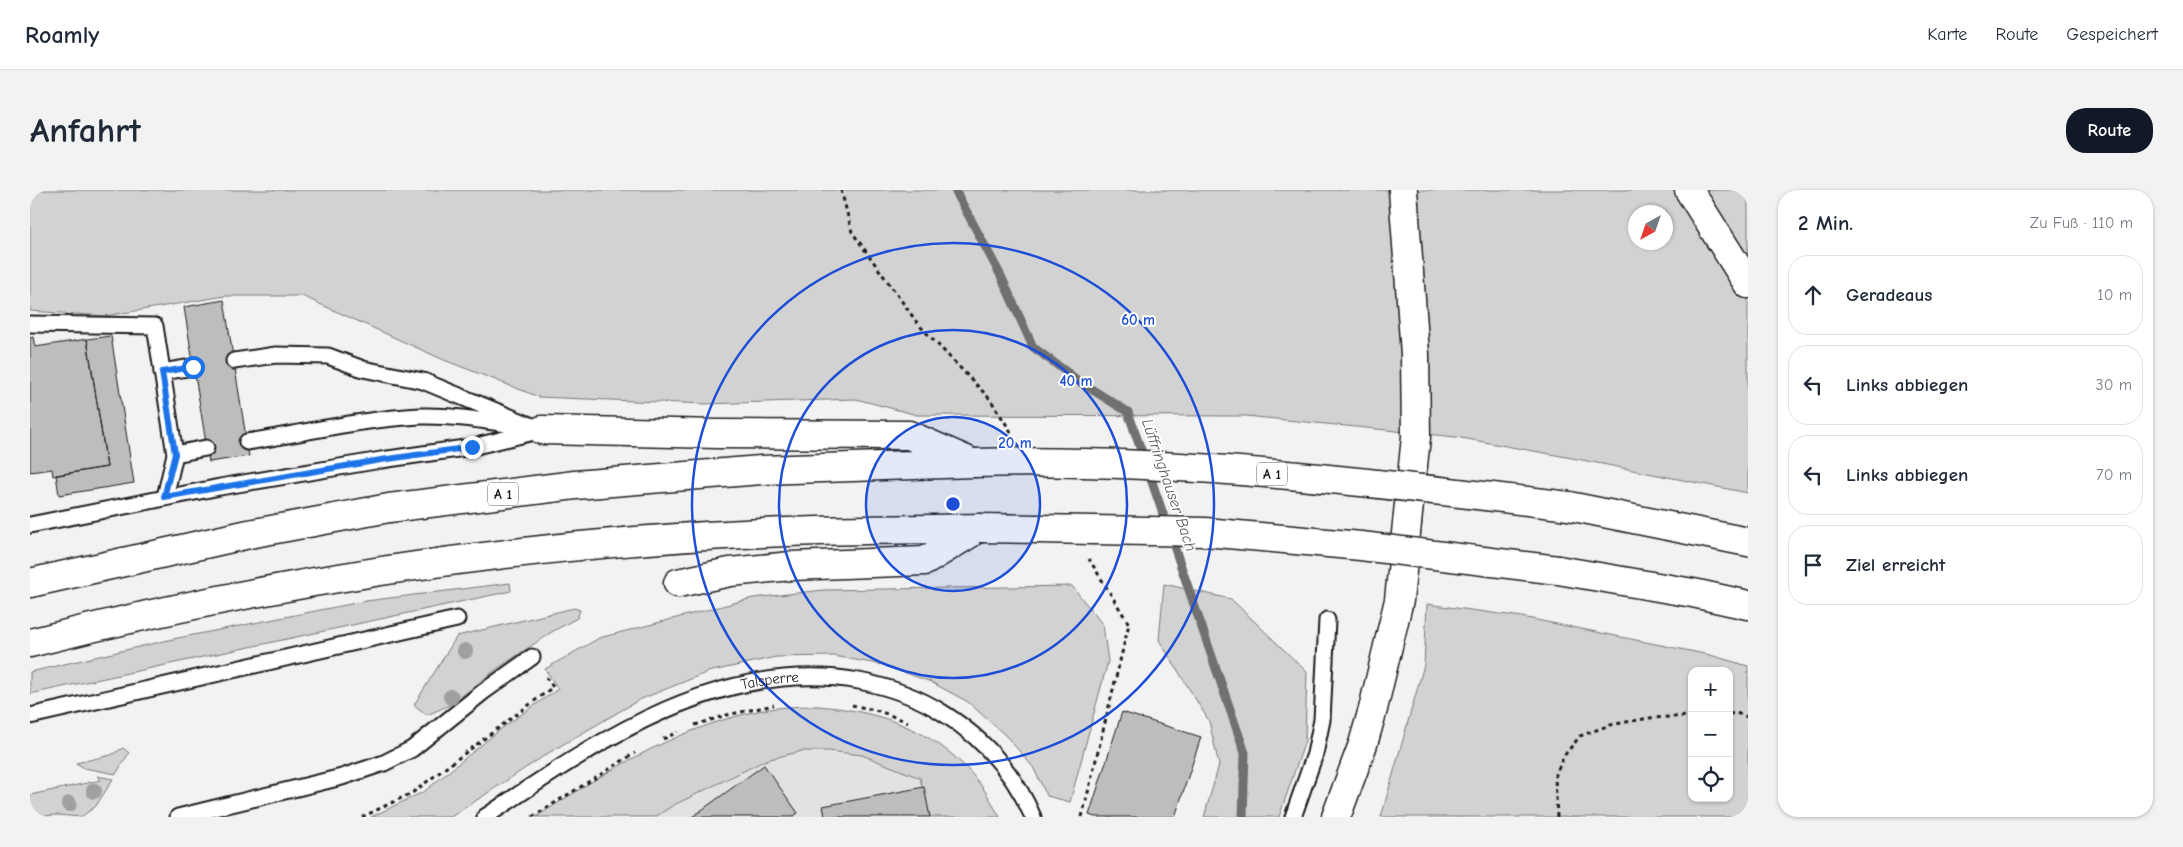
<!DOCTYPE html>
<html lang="de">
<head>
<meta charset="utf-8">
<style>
  :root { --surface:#fff; --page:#f2f2f3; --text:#1f2937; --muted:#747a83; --line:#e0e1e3; --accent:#111827 }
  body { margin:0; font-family:"Comic Neue",sans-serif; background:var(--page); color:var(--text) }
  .controls { position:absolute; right:15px; bottom:15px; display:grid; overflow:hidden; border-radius:10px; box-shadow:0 1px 4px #0004 }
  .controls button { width:45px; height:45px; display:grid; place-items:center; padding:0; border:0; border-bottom:1px solid var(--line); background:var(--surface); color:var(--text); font:25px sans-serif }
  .compass { position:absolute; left:1598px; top:15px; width:45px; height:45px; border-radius:50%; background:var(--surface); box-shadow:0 1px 4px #0004; rotate:220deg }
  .stop { position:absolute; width:15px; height:15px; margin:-11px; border:4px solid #1a73e8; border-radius:50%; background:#fff }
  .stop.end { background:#1a73e8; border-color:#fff; box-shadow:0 1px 5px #0008 }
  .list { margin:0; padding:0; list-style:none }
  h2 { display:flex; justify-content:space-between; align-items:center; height:65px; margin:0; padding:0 20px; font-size:21px }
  h2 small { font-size:16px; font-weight:400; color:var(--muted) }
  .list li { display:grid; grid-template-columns:32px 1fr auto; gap:15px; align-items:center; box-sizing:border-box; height:80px; margin:0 10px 10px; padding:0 10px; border:1px solid var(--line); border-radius:20px }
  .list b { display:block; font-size:19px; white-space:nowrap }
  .list em { font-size:16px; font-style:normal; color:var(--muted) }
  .icon { flex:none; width:28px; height:28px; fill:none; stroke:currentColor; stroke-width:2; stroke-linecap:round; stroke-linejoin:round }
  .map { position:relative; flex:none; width:1718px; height:627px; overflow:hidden; border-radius:20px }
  header { display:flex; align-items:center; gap:30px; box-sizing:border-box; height:70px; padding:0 25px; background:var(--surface); border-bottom:1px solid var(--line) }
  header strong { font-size:24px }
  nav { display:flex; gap:28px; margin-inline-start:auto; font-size:18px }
  .intro { display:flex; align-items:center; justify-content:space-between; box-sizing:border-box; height:120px; padding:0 30px }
  h1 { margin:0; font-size:35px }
  .button { padding:12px 22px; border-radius:20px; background:var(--accent); color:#fff; font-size:18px; font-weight:700 }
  main { display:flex; gap:30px; padding:0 30px }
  aside { flex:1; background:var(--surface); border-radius:20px; box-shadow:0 1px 4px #0004 }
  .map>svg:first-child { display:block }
</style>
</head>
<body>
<header>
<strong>Roamly</strong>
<nav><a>Karte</a><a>Route</a><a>Gespeichert</a></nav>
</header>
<div class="intro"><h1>Anfahrt</h1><a class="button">Route</a></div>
<main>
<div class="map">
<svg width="1718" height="627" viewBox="0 0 1718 627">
  <rect width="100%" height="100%" fill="#f2f2f2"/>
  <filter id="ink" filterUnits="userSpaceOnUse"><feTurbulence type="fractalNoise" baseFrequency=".02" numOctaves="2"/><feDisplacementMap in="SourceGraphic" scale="10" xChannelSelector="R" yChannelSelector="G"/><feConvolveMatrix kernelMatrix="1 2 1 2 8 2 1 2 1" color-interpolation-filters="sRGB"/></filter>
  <g filter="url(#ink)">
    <path fill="#e2e2e2" d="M772,561H799L832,565L890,588L900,627H625L642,616L736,570Z"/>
    <path fill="#d2d2d2" stroke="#777" fill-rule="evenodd" d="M0,0H1718V303L1542,268L1426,247L1216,226L887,225L826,209L675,214L509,207L414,170L272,106H195L75,126L0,121ZM1606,22H1636V52H1606Z
      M480,393L481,401L0,504V482L143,449L336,411Z
      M1134,394L1201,409L1277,482L1275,551L1249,627H1174L1189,575L1179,531L1129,450Z
      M1042,396L1073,435L1078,471L1040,612L1017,606L1003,577L977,547L938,512L901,492L853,475L804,466L746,467L678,482L609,510L520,562L421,627H341L395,601L472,538L528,499L515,479L569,448L723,408L793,400Z
      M1397,414L1492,427L1680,465L1718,476V627H1351L1394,475ZM1662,481H1699V608H1662Z
      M544,418L550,420L547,428L520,443L464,481L422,514L397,525L384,515L427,446Z
      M788,516C851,521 910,541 950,594C958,604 963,616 970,627H900L890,588L832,565L799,561H772L736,570L642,616L625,627H506C575,582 646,538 728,521C747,517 768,516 788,516Z
      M93,558L99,563L86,584L54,578L46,573L81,565Z
      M67,586L83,589L66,616L51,627L27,625L0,627V605L71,590Z"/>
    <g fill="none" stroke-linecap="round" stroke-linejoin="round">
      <path stroke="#707070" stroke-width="9" d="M925,0L971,86L1003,157L1050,192L1098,222L1215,563L1213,627"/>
    </g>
    <path fill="#bdbdbd" stroke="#1c1c1c" d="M194,110L219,266L179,272L154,117Z
      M81,146L104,293L29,305L26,285L77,277L57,149Z
      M3,147L5,157L57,149L77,277L23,286L22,279L0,282V148Z
      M1092,522L1171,547L1145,627H1065L1059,625Z
      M734,575L768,623L762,627H662Z
      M894,597L900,627H795L793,616Z"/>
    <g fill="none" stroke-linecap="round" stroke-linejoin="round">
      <g stroke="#1c1c1c" stroke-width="19">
        <g id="service">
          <path d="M0,134L125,136L145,264L135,307"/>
          <path d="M204,171L246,165L298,166L333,179L393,191L512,240"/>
          <path d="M132,182L163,177"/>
          <path d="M217,252C274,243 332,229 390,226C423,225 456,231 488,236"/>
          <path d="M145,264L176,258"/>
          <path d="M0,335L190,297L351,270L442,257L512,240"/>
          <path d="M0,526L427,429"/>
          <path d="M148,627L312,587L354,573L382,559L453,502L502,467"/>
          <path id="s1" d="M455,627C564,554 689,466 829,491C859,497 887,506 913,523C953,548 984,583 1003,627"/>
          <path d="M1263,627L1285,564L1292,530L1297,430"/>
        </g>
      </g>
      <g stroke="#1c1c1c" stroke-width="31">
        <path id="tertiary" d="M1659,0L1718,94"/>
      </g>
      <g stroke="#1c1c1c" stroke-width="31">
        <path id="secondary" d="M1306,627L1333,554L1343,519L1369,410L1386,247L1385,164L1373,0"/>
      </g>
      <g stroke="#1c1c1c" stroke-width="31">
        <path id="motorway" d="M512,240L688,244L879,245L936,270
          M1539,316L1718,352
          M1528,380L1663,403L1718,415
          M0,393L219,344L359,318L545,295L731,280L944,273
          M648,393L700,382L761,376L895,371L947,339
          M0,453C239,392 485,354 732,343C804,339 877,340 949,338"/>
      </g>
      <path stroke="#1c1c1c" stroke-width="3" stroke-dasharray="4 4" stroke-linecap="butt" d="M811,0L822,42L888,134L960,209L983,245
        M822,515L849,521L878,532
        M1699,524L1706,523L1718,527
        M665,535L697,525L744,515
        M633,549L648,542
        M332,627L382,603L523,497L515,486
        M502,627L605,563
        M1052,627L1099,434L1059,369
        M1527,627L1525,587L1533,567L1550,546L1580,535L1619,528L1662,526"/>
      <use href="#service" stroke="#fff" stroke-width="15"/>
      <use href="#tertiary" stroke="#fff" stroke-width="28"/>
      <use href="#secondary" stroke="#fff" stroke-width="28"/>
      <use href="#motorway" stroke="#fff" stroke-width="28"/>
      <g stroke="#1c1c1c" stroke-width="31" stroke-linecap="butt">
        <path id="motorway-bridge" d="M944,273C1143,268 1341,292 1539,316
          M949,338L1175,342L1331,356L1528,380"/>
      </g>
      <use href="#motorway-bridge" stroke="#fff" stroke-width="28"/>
    </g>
    <g fill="#a0a0a0">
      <circle cx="435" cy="461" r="8"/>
      <circle cx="421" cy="507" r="8"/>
      <circle cx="64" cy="601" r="8"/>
      <circle cx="39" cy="614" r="8"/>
    </g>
  </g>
  <g fill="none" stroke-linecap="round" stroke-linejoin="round" filter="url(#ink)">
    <path stroke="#1a73e8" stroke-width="6" d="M163,177L132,182L145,264L134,307L351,270L442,257"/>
  </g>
  <circle cx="923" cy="314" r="87" fill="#1d4ed8" fill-opacity=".12"/>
  <g fill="none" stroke="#1d4ed8" stroke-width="2.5">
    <circle cx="923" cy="314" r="87"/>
    <circle cx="923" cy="314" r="174"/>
    <circle cx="923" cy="314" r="261"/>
  </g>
  <g text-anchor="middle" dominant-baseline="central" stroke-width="4" stroke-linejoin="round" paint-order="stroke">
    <g fill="#fff" stroke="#606060" stroke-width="1">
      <rect x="1227" y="272.5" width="30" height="23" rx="4"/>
      <rect x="458" y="292.5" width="30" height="23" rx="4"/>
    </g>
    <g font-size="14" font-weight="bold" fill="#1c1c1c">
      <text x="1242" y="284">A 1</text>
      <text x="473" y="304">A 1</text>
    </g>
    <g font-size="15" fill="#1c1c1c" stroke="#fff">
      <text stroke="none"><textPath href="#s1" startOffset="319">Talsperre</textPath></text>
    </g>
    <g font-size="16" font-style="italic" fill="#5b5b5b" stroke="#fff">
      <text transform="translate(1139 295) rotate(71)">Lüffringhauser Bach</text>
    </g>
  </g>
  <circle cx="923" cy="314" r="8" fill="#1d4ed8" stroke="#fff" stroke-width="2.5"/>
  <g font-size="15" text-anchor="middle" font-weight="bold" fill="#1d4ed8" stroke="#fff" stroke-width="4" stroke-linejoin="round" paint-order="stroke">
    <text x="1108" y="135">60 m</text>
    <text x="1046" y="196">40 m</text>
    <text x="985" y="258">20 m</text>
  </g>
</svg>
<div class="controls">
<button>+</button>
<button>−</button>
<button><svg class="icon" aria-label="locate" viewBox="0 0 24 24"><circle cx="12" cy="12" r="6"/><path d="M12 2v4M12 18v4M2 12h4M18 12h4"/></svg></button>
</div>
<svg class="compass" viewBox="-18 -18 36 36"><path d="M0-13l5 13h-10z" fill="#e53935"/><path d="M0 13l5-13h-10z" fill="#747a83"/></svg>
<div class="stop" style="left:163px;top:177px"></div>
<div class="stop end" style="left:442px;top:257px"></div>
</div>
<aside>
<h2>2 Min.<small>Zu Fuß · 110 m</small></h2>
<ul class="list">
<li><svg class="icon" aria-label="ahead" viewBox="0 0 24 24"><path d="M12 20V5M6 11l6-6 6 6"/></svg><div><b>Geradeaus</b></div><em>10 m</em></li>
<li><svg class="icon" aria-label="left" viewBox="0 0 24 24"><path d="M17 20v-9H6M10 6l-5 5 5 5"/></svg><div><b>Links abbiegen</b></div><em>30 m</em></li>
<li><svg class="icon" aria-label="left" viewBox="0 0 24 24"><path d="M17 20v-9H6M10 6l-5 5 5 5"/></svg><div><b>Links abbiegen</b></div><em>70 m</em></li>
<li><svg class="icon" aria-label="arrive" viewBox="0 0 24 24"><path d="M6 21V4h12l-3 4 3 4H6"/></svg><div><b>Ziel erreicht</b></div></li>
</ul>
</aside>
</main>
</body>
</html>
